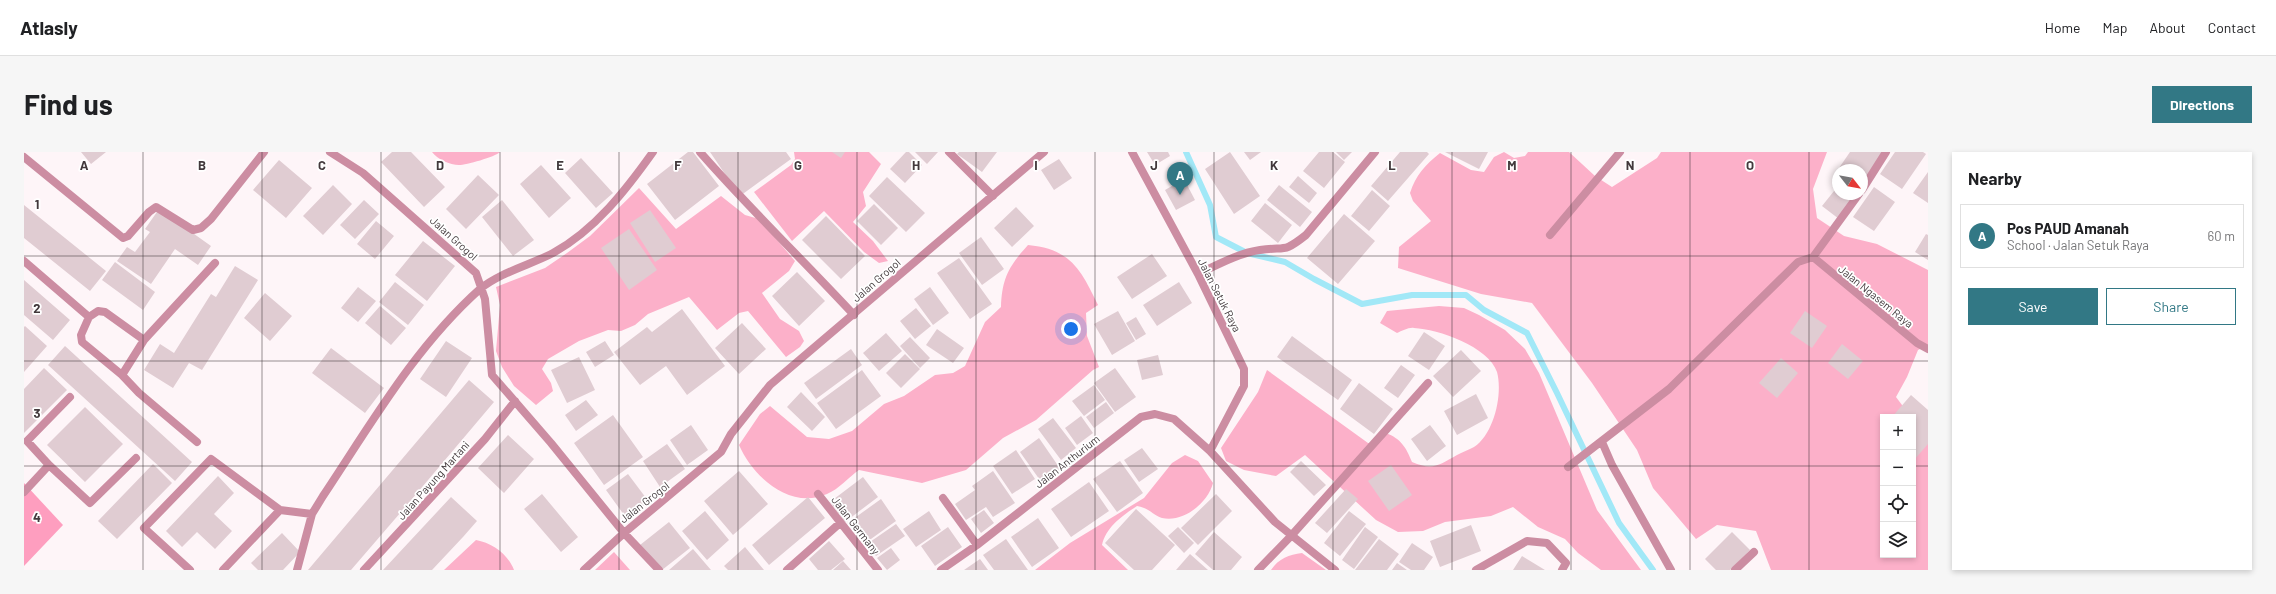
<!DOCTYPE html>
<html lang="en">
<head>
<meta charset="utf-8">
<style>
  :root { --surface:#fff; --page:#f6f6f6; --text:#202124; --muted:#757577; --line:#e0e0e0; --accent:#327885 }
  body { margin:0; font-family:Barlow,sans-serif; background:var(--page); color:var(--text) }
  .controls { position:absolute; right:12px; bottom:12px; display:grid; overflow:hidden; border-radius:0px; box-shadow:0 2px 6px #0003 }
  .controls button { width:36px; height:36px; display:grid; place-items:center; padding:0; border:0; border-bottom:1px solid var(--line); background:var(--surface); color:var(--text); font:20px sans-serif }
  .compass { position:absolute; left:1808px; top:12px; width:36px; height:36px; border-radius:50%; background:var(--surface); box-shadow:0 2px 6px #0003; rotate:121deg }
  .you { position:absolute; left:1047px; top:177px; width:14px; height:14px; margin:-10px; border:3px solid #fff; border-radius:50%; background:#1a73e8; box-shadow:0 0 0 6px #1a73e833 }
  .badge { display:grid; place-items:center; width:26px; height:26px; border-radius:50%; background:var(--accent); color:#fff; font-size:13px; font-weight:700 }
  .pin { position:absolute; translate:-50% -33px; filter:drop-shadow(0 1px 2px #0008) }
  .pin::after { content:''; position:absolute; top:21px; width:14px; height:12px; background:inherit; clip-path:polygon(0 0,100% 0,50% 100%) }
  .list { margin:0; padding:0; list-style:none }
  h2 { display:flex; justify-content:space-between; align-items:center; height:52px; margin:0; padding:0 16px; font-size:17px }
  h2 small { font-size:13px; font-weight:400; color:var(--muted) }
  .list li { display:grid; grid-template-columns:26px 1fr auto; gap:12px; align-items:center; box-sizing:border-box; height:64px; margin:0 8px 8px; padding:0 8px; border:1px solid var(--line); border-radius:0px }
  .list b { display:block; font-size:15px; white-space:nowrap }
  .list p { margin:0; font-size:13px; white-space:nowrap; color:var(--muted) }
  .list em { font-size:13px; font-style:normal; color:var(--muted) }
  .actions { display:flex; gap:8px; padding:12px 16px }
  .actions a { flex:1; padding:9px 0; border:1px solid var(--accent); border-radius:0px; text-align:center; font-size:14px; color:var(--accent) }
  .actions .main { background:var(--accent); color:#fff }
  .icon { flex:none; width:22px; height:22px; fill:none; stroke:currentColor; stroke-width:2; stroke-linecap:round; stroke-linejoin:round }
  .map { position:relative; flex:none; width:1904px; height:418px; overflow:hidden; border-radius:0px }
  header { display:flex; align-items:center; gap:24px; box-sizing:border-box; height:56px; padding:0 20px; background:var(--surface); border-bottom:1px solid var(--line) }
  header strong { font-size:19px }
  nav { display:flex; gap:22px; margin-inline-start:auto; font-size:14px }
  .intro { display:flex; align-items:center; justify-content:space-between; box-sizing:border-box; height:96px; padding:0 24px }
  h1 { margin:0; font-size:28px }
  .button { padding:10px 18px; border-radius:0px; background:var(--accent); color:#fff; font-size:14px; font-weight:700 }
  main { display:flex; gap:24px; padding:0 24px }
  aside { flex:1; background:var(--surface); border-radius:0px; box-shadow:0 2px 6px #0003 }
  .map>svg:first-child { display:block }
</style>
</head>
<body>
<header>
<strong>Atlasly</strong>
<nav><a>Home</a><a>Map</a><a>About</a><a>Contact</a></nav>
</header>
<div class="intro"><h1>Find us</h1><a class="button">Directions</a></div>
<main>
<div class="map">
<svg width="1904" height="418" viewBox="0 0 1904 418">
  <rect width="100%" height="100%" fill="#fef5f8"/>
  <path fill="#fcb0c9" d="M408,0H476C471,5 442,13 435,13C426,13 413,7 408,0Z
    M770,0H845L857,12L839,40L842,54L829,70L849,89L864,109L855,111L840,100L800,59L768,89L730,40L767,13L771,7Z
    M1480,0L1490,6L1501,4L1504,0H1545L1571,24L1588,35L1633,6L1637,0H1803L1789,37L1793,66L1820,84L1853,92L1904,118V193L1894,198L1883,225L1872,245L1887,265H1859V403H1889V267L1904,287V418H1747L1732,379L1693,373L1672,387L1629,336L1613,298L1568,231L1508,151L1457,142L1374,116L1375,95L1407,69L1389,49L1386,41C1392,23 1401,13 1416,1L1447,18L1460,20L1470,5Z
    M615,36L652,77L697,44L721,63L735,67L771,109L765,119L738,141L756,167L775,179L780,189L776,195L762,205L724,159L715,161L693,178L665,145L624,162L611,173L597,179L584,178L555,189L524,207L518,217L527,231L529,239L512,253L490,234L478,215L472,199L476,153L472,135L521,116L543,101L566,84Z
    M1004,93C1047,97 1057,118 1074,153L1062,161L1063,184L1075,215L1069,218L1012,268L979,286L942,318L898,331L835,318C825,325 815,337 803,342C766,358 729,325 715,293L736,262L746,254L783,285L805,287L828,279L860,252L880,244L911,223L929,221L941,214L961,170L977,155C978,126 985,114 1004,93Z
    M1415,154L1440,156L1455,163L1481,178L1501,197L1515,221L1573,358L1617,418H1577L1554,401L1541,387L1514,375L1489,355L1467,364L1421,370L1399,379L1374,380L1352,368L1281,303L1252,324L1220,318L1202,309L1197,296L1234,240L1243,218L1344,291H1349L1362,281C1377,287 1382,295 1388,310C1409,319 1415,313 1433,303C1438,300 1445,298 1450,295C1470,282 1479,242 1473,220C1465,195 1414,177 1390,176C1385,175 1378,179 1373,181L1356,171L1363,159Z
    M1161,303L1174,309L1189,331C1184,351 1159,371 1138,366C1128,363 1126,356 1113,354C1098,364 1082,375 1078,393L1104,418H1011L1046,391L1120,346L1148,311Z
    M452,388C468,391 484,402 490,418H420Z
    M590,400L606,418H571Z
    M1278,401L1302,418H1247C1255,406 1265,403 1278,401Z"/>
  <path fill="#fe9ebf" d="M0,331L39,373L0,414Z"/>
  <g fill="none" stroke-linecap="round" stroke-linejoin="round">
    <path stroke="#a2e8f7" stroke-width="6" d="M1162,0L1186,53L1192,85L1223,101L1261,110L1290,127L1338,152L1388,143H1442L1460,158L1503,181L1533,241L1595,371L1629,418"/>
  </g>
  <path fill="#e0ccd2" d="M57,0H82L67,12Z
    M368,0H387L421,35L400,55L357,10Z
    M664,0H669L695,34L651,68L623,32Z
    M686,0H762L767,7L716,44Z
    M808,0H821L817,6Z
    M882,0H885L898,13L881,31L866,17Z
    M891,0H914L903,12Z
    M935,0H973L958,20L933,2Z
    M1123,0H1144L1146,4L1131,13Z
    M1206,0L1236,44L1210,62L1181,17Z
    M1220,0H1237L1226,8Z
    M1295,0H1309L1321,10L1300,36L1279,19Z
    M1312,0H1328L1320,8Z
    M1376,0H1403L1405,2L1364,49L1347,34Z
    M1421,0H1464L1455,17Z
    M1826,0H1861L1838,32V18L1815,16Z
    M1871,0H1899L1902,2L1878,37L1856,22Z
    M557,6L589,41L572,56L541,21Z
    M1035,7L1048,26L1030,38L1017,18Z
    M255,8L288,36L262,66L229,38Z
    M517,13L547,46L525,66L496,32Z
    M1904,20V51L1889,41Z
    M454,23L475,43L442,77L422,57Z
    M1274,24L1293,41L1285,51L1265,35Z
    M863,25L901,61L882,80L845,44Z
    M1160,27L1171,48L1152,58L1141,38Z
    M309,33L328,52L299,83L279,64Z
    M1255,33L1288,60L1276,75L1243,48Z
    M1814,34V42H1828L1832,45L1815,67L1798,54Z
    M1850,35L1871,50L1850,79L1829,65Z
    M1348,38L1366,54L1345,79L1327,64Z
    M340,48L355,62L331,87L316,73Z
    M478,48L510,88L489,104L458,65Z
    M1241,51L1268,73L1254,91L1227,69Z
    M850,52L874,76L857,93L833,69Z
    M0,53L82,119L66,139L0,86Z
    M992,55L1010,74L988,95L970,76Z
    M135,57L187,94L174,113L151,97L127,132L93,109L103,95L111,100L126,80L121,77Z
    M626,58L652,96L631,110L606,71Z
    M1320,62L1351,89L1314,132L1283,106Z
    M802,64L841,104L817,127L778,88Z
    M352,69L370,84L351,107L333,92Z
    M605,77L633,118L605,138L577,96Z
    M1902,82L1904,83V108L1891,100Z
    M957,85L980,117L958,133L935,101Z
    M399,89L431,114L403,149L371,123Z
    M1128,102L1143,124L1108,147L1093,125Z
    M935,106L968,152L946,167L913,121Z
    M91,110L131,140L119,158L78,128Z
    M211,114L234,128L178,218L165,211L149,236L120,218L136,192L150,201L187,142L192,145Z
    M773,120L801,149L775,174L748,144Z
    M0,128L46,168L29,188L0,163Z
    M371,130L400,153L384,173L355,150Z
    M1155,130L1168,151L1133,174L1119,153Z
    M334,135L352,149L334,170L317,156Z
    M906,135L925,161L909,173L890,147Z
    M241,141L268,164L246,189L220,166Z
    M356,154L382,176L367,193L341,171Z
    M892,156L907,174L891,187L876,169Z
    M658,157L701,214L663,243L642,214L616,233L590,200L623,175L628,180Z
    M1094,159L1111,189L1088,203L1070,172Z
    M1781,159L1803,174L1788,196L1766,181Z
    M1112,165L1122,182L1112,188L1102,171Z
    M718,171L742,197L715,222L691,196Z
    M1,174L23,194L0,220V175Z
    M913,177L940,196L929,211L902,193Z
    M1400,180L1421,194L1405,218L1384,204Z
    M862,181L878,199L855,219L839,201Z
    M1268,184L1328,228L1314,248L1253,205Z
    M886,185L906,206L896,216L876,194Z
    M422,189L448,206L422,245L396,227Z
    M581,189L590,203L571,215L562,200Z
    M1818,192L1839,209L1824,227L1804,211Z
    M41,194L168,310L151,329L24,213Z
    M307,196L360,236L341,261L288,221Z
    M827,197L838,213L792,247L780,231Z
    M1437,198L1457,219L1429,245L1409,224Z
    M881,202L896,217L877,236L862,221Z
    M1134,203L1139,223L1118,228L1113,208Z
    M555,205L571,238L543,251L527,218Z
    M1757,206L1774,221L1753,246L1735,231Z
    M1377,213L1391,223L1374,246L1360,236Z
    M20,216L43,238L0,281V237Z
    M1091,216L1112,245L1091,260L1070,231Z
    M838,218L857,244L812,277L793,251Z
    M445,228L470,250L377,360L327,418H284Z
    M1335,231L1369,257L1350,282L1316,257Z
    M1070,233L1081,248L1060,264L1048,249Z
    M777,240L801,265L788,279L763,255Z
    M1452,242L1464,266L1433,283L1420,259Z
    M1887,243L1904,258V292L1890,308L1889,265H1868Z
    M562,248L574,263L552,279L541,263Z
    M1082,250L1090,261L1070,276L1062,265Z
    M61,255L99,292L61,330L23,293Z
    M589,263L619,305L580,333L550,291Z
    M1057,264L1069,281L1053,293L1041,276Z
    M1029,266L1052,296L1037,308L1014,277Z
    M667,273L684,298L663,313L646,288Z
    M1406,273L1422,294L1403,309L1387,287Z
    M484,283L510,307L480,341L454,316Z
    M1015,286L1037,318L1018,331L996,300Z
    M643,292L661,317L636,335L619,309Z
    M1118,296L1134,317L1115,330L1100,308Z
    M992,298L1011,327L988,342L969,314Z
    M1096,309L1119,341L1093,360L1069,327Z
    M1277,309L1302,333L1290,344L1266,320Z
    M129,312L148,331L93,387L74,369Z
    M1367,313L1388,343L1365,359L1344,329Z
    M715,319L744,352L709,383L680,349Z
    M969,319L991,351L969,365L962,355L942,368L931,352L951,338L948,334Z
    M604,322L625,350L603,367L582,338Z
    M194,324L210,341L190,362L208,379L191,397L173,380L158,395L142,379Z
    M839,325L854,345L821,370L806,350Z
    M1065,330L1085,359L1047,385L1027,357Z
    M1322,337L1334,347L1303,381L1291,371Z
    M518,342L554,385L537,400L500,357Z
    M1192,342L1208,359L1174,393L1157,376Z
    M427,345L453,369L439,385L408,418H359Z
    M784,345L801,366L745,413L728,393Z
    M857,347L872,369L840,392L825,370Z
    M1112,357L1151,393L1128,418H1110L1081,391Z
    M960,358L970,371L957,381L947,367Z
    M681,359L705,388L683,408L658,379Z
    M905,359L917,378L892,395L879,377Z
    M1325,359L1342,372L1316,404L1300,391Z
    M1014,366L1035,396L1008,415L987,385Z
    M645,370L666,396L638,418L616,393Z
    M872,372L881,384L852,404L843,392Z
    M1447,373L1457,399L1416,415L1406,389Z
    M924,375L938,395L911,414L897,394Z
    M1154,375L1170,391L1160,401L1144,384Z
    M1341,375L1354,385L1330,417L1318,408Z
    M1190,380L1218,405L1207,418H1189L1171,402Z
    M1708,380L1726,398L1706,418H1692L1681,407Z
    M258,381L276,400L259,418H234L227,411Z
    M982,387L1004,418H970L959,403Z
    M1355,387L1375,402L1363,418H1331Z
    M805,389L821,407L807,418H794L785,407Z
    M1388,391L1409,405L1400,418H1387L1375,410Z
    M721,395L740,418H704L700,414Z
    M867,396L876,408L863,418L853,406Z
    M669,397L687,418H645Z
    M1166,402L1184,418H1152Z
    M1498,404L1521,418H1489Z
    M956,407L964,418H940Z
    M819,409L827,418H809Z
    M1373,411L1383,418H1368Z"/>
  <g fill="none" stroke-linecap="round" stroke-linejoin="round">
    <path stroke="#cc8da2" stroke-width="8" d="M306,0L339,21L452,121L461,147L468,223L527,291L600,381L635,418
      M676,0C725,56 779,108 830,163
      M925,0L969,44
      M1108,0L1174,122L1220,217V234L1186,299
      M0,5L99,86L104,84L125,60L132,55L169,78L177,76L187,67L240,0
      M1838,38L1862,0
      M1526,83L1596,0
      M1789,105L1893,191L1904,197
      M0,109L65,165L74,159L81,160L120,188L191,111
      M1174,122C1193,113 1215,101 1236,98C1262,94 1258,102 1282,83L1351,0
      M65,165L57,183L58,190L98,223
      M120,188L98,223L115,241L173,290
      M1578,290L1588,313L1647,418
      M25,313L66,351L112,306
      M1544,315L1645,237L1774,110L1789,105L1835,42
      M0,340L25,313L3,289L46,245
      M794,342L854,418
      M919,346L953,393
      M166,418L120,376L187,307L256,358L288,362
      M199,418L256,358
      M273,418L288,362L299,344C347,272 391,195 456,137C477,120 506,113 529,101C571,78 602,38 629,0
      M340,418L461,287L491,249
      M560,418L600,381L697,300L707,282L746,233L1020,0
      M763,418L816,371
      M917,418L953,393L1117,265L1131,262L1150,267L1186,299L1251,370L1311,418
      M1234,418L1267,384L1404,231
      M1452,418L1503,389L1523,391L1542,411L1538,418
      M1711,418L1730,400"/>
  </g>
  <path fill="none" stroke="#42393c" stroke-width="1" stroke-opacity="0.55" d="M119,0V418M238,0V418M357,0V418M476,0V418M595,0V418M714,0V418M833,0V418M952,0V418M1071,0V418M1190,0V418M1309,0V418M1428,0V418M1547,0V418M1666,0V418M1785,0V418M0,104H1904M0,209H1904M0,314H1859M1889,314H1904"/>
  <g text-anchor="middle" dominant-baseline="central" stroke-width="3.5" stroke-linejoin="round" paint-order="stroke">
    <g font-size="11" fill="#42393c" stroke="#fff">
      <text transform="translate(430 86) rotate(42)">Jalan Grogol</text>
      <text transform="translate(852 128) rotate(-41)">Jalan Grogol</text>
      <text transform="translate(1196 143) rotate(63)">Jalan Setuk Raya</text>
      <text transform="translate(1852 144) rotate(39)">Jalan Ngasem Raya</text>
      <text transform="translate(1043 309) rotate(-38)">Jalan Anthurium</text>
      <text transform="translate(409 328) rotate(-48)">Jalan Payung Martani</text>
      <text transform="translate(620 350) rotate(-38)">Jalan Grogol</text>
      <text transform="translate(832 373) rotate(52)">Jalan Germany</text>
    </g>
  </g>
  <g font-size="13" text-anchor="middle" font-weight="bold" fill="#42393c" stroke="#fff" stroke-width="3.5" stroke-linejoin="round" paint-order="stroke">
    <text x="60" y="18">A</text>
    <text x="178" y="18">B</text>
    <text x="298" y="18">C</text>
    <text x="416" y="18">D</text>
    <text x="536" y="18">E</text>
    <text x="654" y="18">F</text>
    <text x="774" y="18">G</text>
    <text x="892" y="18">H</text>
    <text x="1012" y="18">I</text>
    <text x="1130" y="18">J</text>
    <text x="1250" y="18">K</text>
    <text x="1368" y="18">L</text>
    <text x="1488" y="18">M</text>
    <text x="1606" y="18">N</text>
    <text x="1726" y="18">O</text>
    <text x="13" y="57">1</text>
    <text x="13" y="161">2</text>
    <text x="13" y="266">3</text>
    <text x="13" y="370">4</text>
  </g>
</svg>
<div class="controls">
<button>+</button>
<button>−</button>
<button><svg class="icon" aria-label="locate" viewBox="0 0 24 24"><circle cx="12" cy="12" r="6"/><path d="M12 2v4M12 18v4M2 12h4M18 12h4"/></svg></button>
<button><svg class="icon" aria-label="layers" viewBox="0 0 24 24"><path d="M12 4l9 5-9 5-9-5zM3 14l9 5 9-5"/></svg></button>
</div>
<svg class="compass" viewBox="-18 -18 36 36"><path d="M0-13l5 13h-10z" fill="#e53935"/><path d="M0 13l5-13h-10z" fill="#757577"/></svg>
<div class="you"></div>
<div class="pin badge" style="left:1156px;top:43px">A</div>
</div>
<aside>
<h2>Nearby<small></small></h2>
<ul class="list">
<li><span class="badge">A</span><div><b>Pos PAUD Amanah</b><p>School · Jalan Setuk Raya</p></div><em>60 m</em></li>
</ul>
<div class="actions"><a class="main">Save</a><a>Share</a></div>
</aside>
</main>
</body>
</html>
